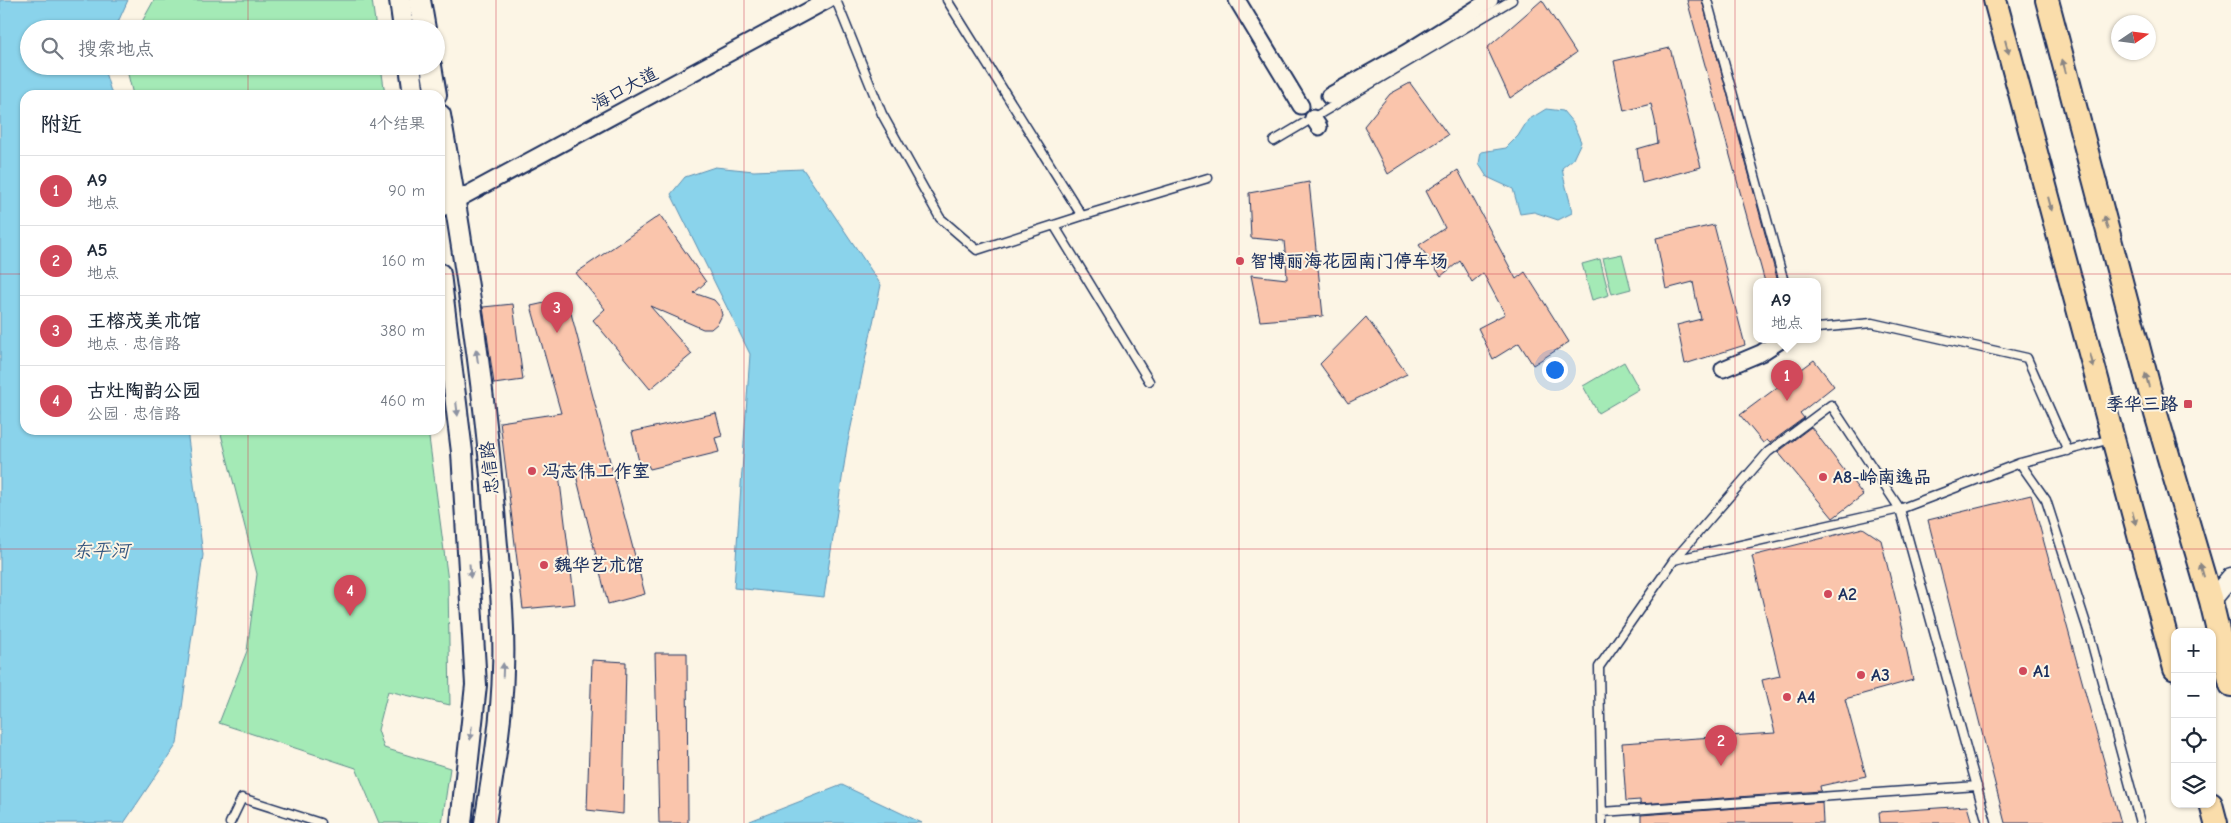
<!DOCTYPE html>
<html lang="zh">
<head>
<meta charset="utf-8">
<style>
  :root { --surface:#fff; --page:#f2f2f3; --text:#1f2937; --muted:#747a83; --line:#e0e1e3; --accent:#d1495b }
  body { margin:0; font-family:"Comic Neue","LXGW WenKai TC",sans-serif; background:var(--page); color:var(--text) }
  .controls { position:absolute; right:15px; bottom:15px; display:grid; overflow:hidden; border-radius:10px; box-shadow:0 1px 4px #0004 }
  .controls button { width:45px; height:45px; display:grid; place-items:center; padding:0; border:0; border-bottom:1px solid var(--line); background:var(--surface); color:var(--text); font:25px sans-serif }
  .compass { position:absolute; left:2111px; top:15px; width:45px; height:45px; border-radius:50%; background:var(--surface); box-shadow:0 1px 4px #0004; rotate:77deg }
  .you { position:absolute; left:1554px; top:369px; width:18px; height:18px; margin:-12px; border:4px solid #fff; border-radius:50%; background:#1a73e8; box-shadow:0 0 0 8px #1a73e833 }
  .badge { display:grid; place-items:center; width:32px; height:32px; border-radius:50%; background:var(--accent); color:#fff; font-size:16px; font-weight:700 }
  .pin { position:absolute; translate:-50% -41px; filter:drop-shadow(0 1px 2px #0008) }
  .pin::after { content:''; position:absolute; top:26px; width:18px; height:15px; background:inherit; clip-path:polygon(0 0,100% 0,50% 100%) }
  .popup { position:absolute; left:1753px; top:278px; width:68px; height:65px; box-sizing:border-box; display:grid; place-content:center; border-radius:10px; background:var(--surface); filter:drop-shadow(0 1px 4px #0005); font-size:16px; white-space:nowrap; color:var(--muted) }
  .popup b { font-size:19px; color:var(--text) }
  .popup::after { content:''; position:absolute; left:50%; top:100%; margin-left:-10px; border:10px solid transparent; border-top-color:var(--surface) }
  .list { margin:0; padding:0; list-style:none }
  h2 { display:flex; justify-content:space-between; align-items:center; height:65px; margin:0; padding:0 20px; font-size:21px }
  h2 small { font-size:16px; font-weight:400; color:var(--muted) }
  .list li { display:grid; grid-template-columns:32px 1fr auto; gap:15px; align-items:center; box-sizing:border-box; height:70px; padding:0 20px; border-top:1px solid var(--line) }
  .list b { display:block; font-size:19px; white-space:nowrap }
  .list p { margin:0; font-size:16px; white-space:nowrap; color:var(--muted) }
  .list em { font-size:16px; font-style:normal; color:var(--muted) }
  .icon { flex:none; width:28px; height:28px; fill:none; stroke:currentColor; stroke-width:2; stroke-linecap:round; stroke-linejoin:round }
  .map { position:relative; flex:none; width:2231px; height:823px; overflow:hidden }
  .search { position:absolute; background:var(--surface); box-shadow:0 1px 4px #0004; left:20px; top:20px; width:425px; height:55px; display:flex; align-items:center; gap:12px; box-sizing:border-box; padding:0 18px; border-radius:28px; color:var(--muted); font-size:19px }
  .panel { position:absolute; background:var(--surface); box-shadow:0 1px 4px #0004; left:20px; top:90px; width:425px; height:345px; border-radius:15px }
  .map>svg:first-child { display:block }
</style>
</head>
<body>
<div class="map">
<svg width="2231" height="823" viewBox="0 0 2231 823">
  <rect width="100%" height="100%" fill="#fcf5e5"/>
  <filter id="ink" filterUnits="userSpaceOnUse"><feTurbulence type="fractalNoise" baseFrequency=".02" numOctaves="2"/><feDisplacementMap in="SourceGraphic" scale="10" xChannelSelector="R" yChannelSelector="G"/><feConvolveMatrix kernelMatrix="1 2 1 2 8 2 1 2 1" color-interpolation-filters="sRGB"/></filter>
  <g filter="url(#ink)">
    <path fill="#a4eab6" stroke="#608c8a" d="M154,0H372L376,29H138Z
      M126,66H381L385,95H133Z
      M1622,254L1631,289L1612,294L1603,258Z
      M1600,259L1609,295L1592,300L1582,264Z
      M1624,362L1639,389L1598,413L1583,386Z
      M220,430H428L448,581L450,705L388,691L378,730L384,748L450,768L442,823H379L356,768L219,723L247,651L257,574Z"/>
    <path fill="#8ad3eb" stroke="#5e91b3" d="M0,0H128L118,22L109,29H29V66H103L112,95H25V430H187L203,555L177,744L124,823H0Z
      M1546,109L1563,111L1573,123L1581,142L1573,159L1562,168C1564,184 1570,197 1572,213L1558,220L1534,212L1520,214L1513,189L1487,177L1479,164L1481,152L1506,148L1518,136L1528,120Z
      M715,167L754,171L803,169L881,285L847,446L824,597L734,588L750,354L671,194L685,177Z
      M842,785L922,823H749L750,821Z"/>
    <path fill="#fac5ac" stroke="#1b2f5e" d="M1542,0L1576,53L1510,98L1487,48Z
      M1687,0H1702L1778,282H1765Z
      M1670,48L1701,167L1642,183L1637,149L1658,143L1655,121L1651,104L1624,111L1614,61Z
      M1410,83L1448,135L1388,174L1364,126L1390,94Z
      M1458,170L1516,279L1525,272L1569,342L1533,365L1519,343L1493,359L1478,328L1505,314L1483,273L1472,282L1460,261L1441,276L1419,245L1445,228L1426,191Z
      M1309,182L1323,316L1260,321L1251,275L1287,279L1286,261L1284,241L1251,238L1249,193Z
      M660,215L706,282L694,293L714,300L720,307L722,315L718,323L711,329H703L650,306L692,354L650,389L593,320L605,309L576,273Z
      M1714,225L1745,345L1685,364L1677,325L1701,319L1696,298L1693,282L1666,289L1656,238Z
      M567,298L645,594L608,604L573,463L558,466L575,604L523,609L500,422L561,413L531,306Z
      M513,304L523,380L494,384L483,307Z
      M1366,317L1407,374L1348,403L1320,364Z
      M1814,360L1834,386L1800,413L1804,418L1770,443L1767,440L1763,443L1740,415Z
      M716,413L722,436L715,438L719,452L650,469L648,465L640,466L632,432Z
      M1811,427L1863,495L1833,518L1778,452Z
      M2031,495L2121,823H2005L1928,520Z
      M1863,528L1881,540L1904,633H1903L1913,680L1845,699L1866,776L1820,786L1821,791L1640,804V800L1626,801L1622,743L1775,733L1762,680L1780,676L1752,556Z
      M655,653H687L688,823H659Z
      M592,660L626,662L623,814L587,810Z
      M1822,802L1823,823H1641V815Z
      M1967,806L1972,823H1880L1879,812Z"/>
    <g fill="none" stroke-linecap="round" stroke-linejoin="round">
      <g stroke="#1b2f5e" stroke-width="11">
        <path id="service" d="M836,0L882,114L940,218L977,250L1082,216L947,0
          M1707,0L1784,282
          M1274,141L1512,0
          M1082,216L1208,178
          M1054,225L1149,381
          M1817,328L1872,323L2027,358L2068,451
          M2020,463L2046,500L2089,633L2140,823
          M1674,560L1900,509L2020,463L2111,439
          M1602,812L1977,786
          M230,823L242,798L320,823
          M1602,823L1599,667L1674,560L1768,452L1831,405L1900,509L1987,823"/>
      </g>
      <g stroke="#1b2f5e" stroke-width="19">
        <path id="minor" d="M1237,0L1301,106
          M1329,96L1407,52L1490,0
          M1313,118L1319,127
          M440,209L828,0
          M1723,369L1761,353L1781,340"/>
      </g>
      <g stroke="#1b2f5e" stroke-width="21">
        <path id="tertiary" d="M2211,601L2231,577"/>
      </g>
      <g stroke="#1b2f5e" stroke-width="24">
        <path id="secondary" d="M400,0L404,29
          M420,0L425,29
          M410,66L414,95
          M431,66L436,95
          M440,115C464,250 485,386 495,523C499,571 505,621 503,670C502,720 493,773 485,823
          M440,274L462,452L476,685L461,823"/>
      </g>
      <g stroke="#1b2f5e" stroke-width="26">
        <path id="primary" d="M1995,0L2175,669
          M2047,0L2156,414L2211,601L2231,685
          M2211,804L2216,823"/>
      </g>
      <use href="#service" stroke="#fcf5e5" stroke-width="8"/>
      <use href="#minor" stroke="#fcf5e5" stroke-width="15"/>
      <use href="#tertiary" stroke="#fcf5e5" stroke-width="18"/>
      <use href="#secondary" stroke="#fcf5e5" stroke-width="20"/>
      <use href="#primary" stroke="#faddab" stroke-width="22"/>
    </g>
    <defs><path id="oneway-solid" d="M-6-.8H1V-3.2L6.5 0L1 3.2V.8H-6Z" transform="scale(1.25)"/></defs>
    <g fill="#8a8684">
      <use href="#oneway-solid" transform="translate(2007 47) rotate(75)"/>
      <use href="#oneway-solid" transform="translate(2064 66) rotate(-105)"/>
      <use href="#oneway-solid" transform="translate(2050 204) rotate(75)"/>
      <use href="#oneway-solid" transform="translate(2106 223) rotate(-105)"/>
      <use href="#oneway-solid" transform="translate(2092 361) rotate(75)"/>
      <use href="#oneway-solid" transform="translate(2147 380) rotate(-105)"/>
      <use href="#oneway-solid" transform="translate(2134 518) rotate(75)"/>
      <use href="#oneway-solid" transform="translate(2202 570) rotate(-106)"/>
    </g>
    <g fill="#8c92a2">
      <use href="#oneway-solid" transform="translate(477 356) rotate(-98)"/>
      <use href="#oneway-solid" transform="translate(457 409) rotate(83)"/>
      <use href="#oneway-solid" transform="translate(470 571) rotate(86)"/>
      <use href="#oneway-solid" transform="translate(503 670) rotate(-88)"/>
      <use href="#oneway-solid" transform="translate(471 733) rotate(96)"/>
    </g>
  </g>
  <path fill="none" stroke="#d1495b" stroke-width="1" stroke-opacity="0.55" d="M248,0V29M496,0V823M744,0V823M992,0V823M1239,0V823M1487,0V823M1735,0V823M1983,0V823M248,66V95M0,274H25M440,274H2231M248,430V823M0,549H2231"/>
  <g fill="#d1495b" stroke="#fcf5e5" stroke-width="2">
    <circle cx="1240" cy="261" r="5"/>
    <rect x="2183" y="399" width="10" height="10" rx="2.5"/>
    <circle cx="532" cy="471" r="5"/>
    <circle cx="1823" cy="477" r="5"/>
    <circle cx="544" cy="565" r="5"/>
    <circle cx="1828" cy="594" r="5"/>
    <circle cx="2023" cy="671" r="5"/>
    <circle cx="1861" cy="675" r="5"/>
    <circle cx="1787" cy="697" r="5"/>
  </g>
  <g text-anchor="middle" dominant-baseline="central" stroke-width="4" stroke-linejoin="round" paint-order="stroke">
    <g font-size="18" fill="#1b2f5e" stroke="#fcf5e5">
      <text transform="translate(625 89) rotate(-28)">海口大道</text>
      <text transform="translate(490 468) rotate(-96)">忠信路</text>
    </g>
    <g font-size="18" font-weight="bold" fill="#1b2f5e" stroke="#fcf5e5" text-anchor="start">
      <text x="1250" y="261">智博丽海花园南门停车场</text>
      <text x="2178" y="404" text-anchor="end">季华三路</text>
      <text x="542" y="471">冯志伟工作室</text>
      <text x="1833" y="477">A8-岭南逸品</text>
      <text x="554" y="565">魏华艺术馆</text>
      <text x="1838" y="594">A2</text>
      <text x="2033" y="671">A1</text>
      <text x="1871" y="675">A3</text>
      <text x="1797" y="697">A4</text>
    </g>
    <g font-size="19" font-style="italic" fill="#375881" stroke="#fcf5e5">
      <text x="101" y="551">东平河</text>
    </g>
  </g>
</svg>
<div class="controls">
<button>+</button>
<button>−</button>
<button><svg class="icon" aria-label="locate" viewBox="0 0 24 24"><circle cx="12" cy="12" r="6"/><path d="M12 2v4M12 18v4M2 12h4M18 12h4"/></svg></button>
<button><svg class="icon" aria-label="layers" viewBox="0 0 24 24"><path d="M12 4l9 5-9 5-9-5zM3 14l9 5 9-5"/></svg></button>
</div>
<svg class="compass" viewBox="-18 -18 36 36"><path d="M0-13l5 13h-10z" fill="#e53935"/><path d="M0 13l5-13h-10z" fill="#747a83"/></svg>
<div class="you"></div>
<div class="pin badge" style="left:1787px;top:401px">1</div>
<div class="popup"><b>A9</b>地点</div>
<div class="pin badge" style="left:1721px;top:766px">2</div>
<div class="pin badge" style="left:557px;top:333px">3</div>
<div class="pin badge" style="left:350px;top:616px">4</div>
<div class="search"><svg class="icon" aria-label="search" viewBox="0 0 24 24"><circle cx="10" cy="10" r="6"/><path d="M15 15l6 6"/></svg>搜索地点</div>
<section class="panel">
<h2>附近<small>4个结果</small></h2>
<ul class="list">
<li><span class="badge">1</span><div><b>A9</b><p>地点</p></div><em>90 m</em></li>
<li><span class="badge">2</span><div><b>A5</b><p>地点</p></div><em>160 m</em></li>
<li><span class="badge">3</span><div><b>王榕茂美术馆</b><p>地点 · 忠信路</p></div><em>380 m</em></li>
<li><span class="badge">4</span><div><b>古灶陶韵公园</b><p>公园 · 忠信路</p></div><em>460 m</em></li>
</ul>
</section>
</div>
</body>
</html>
